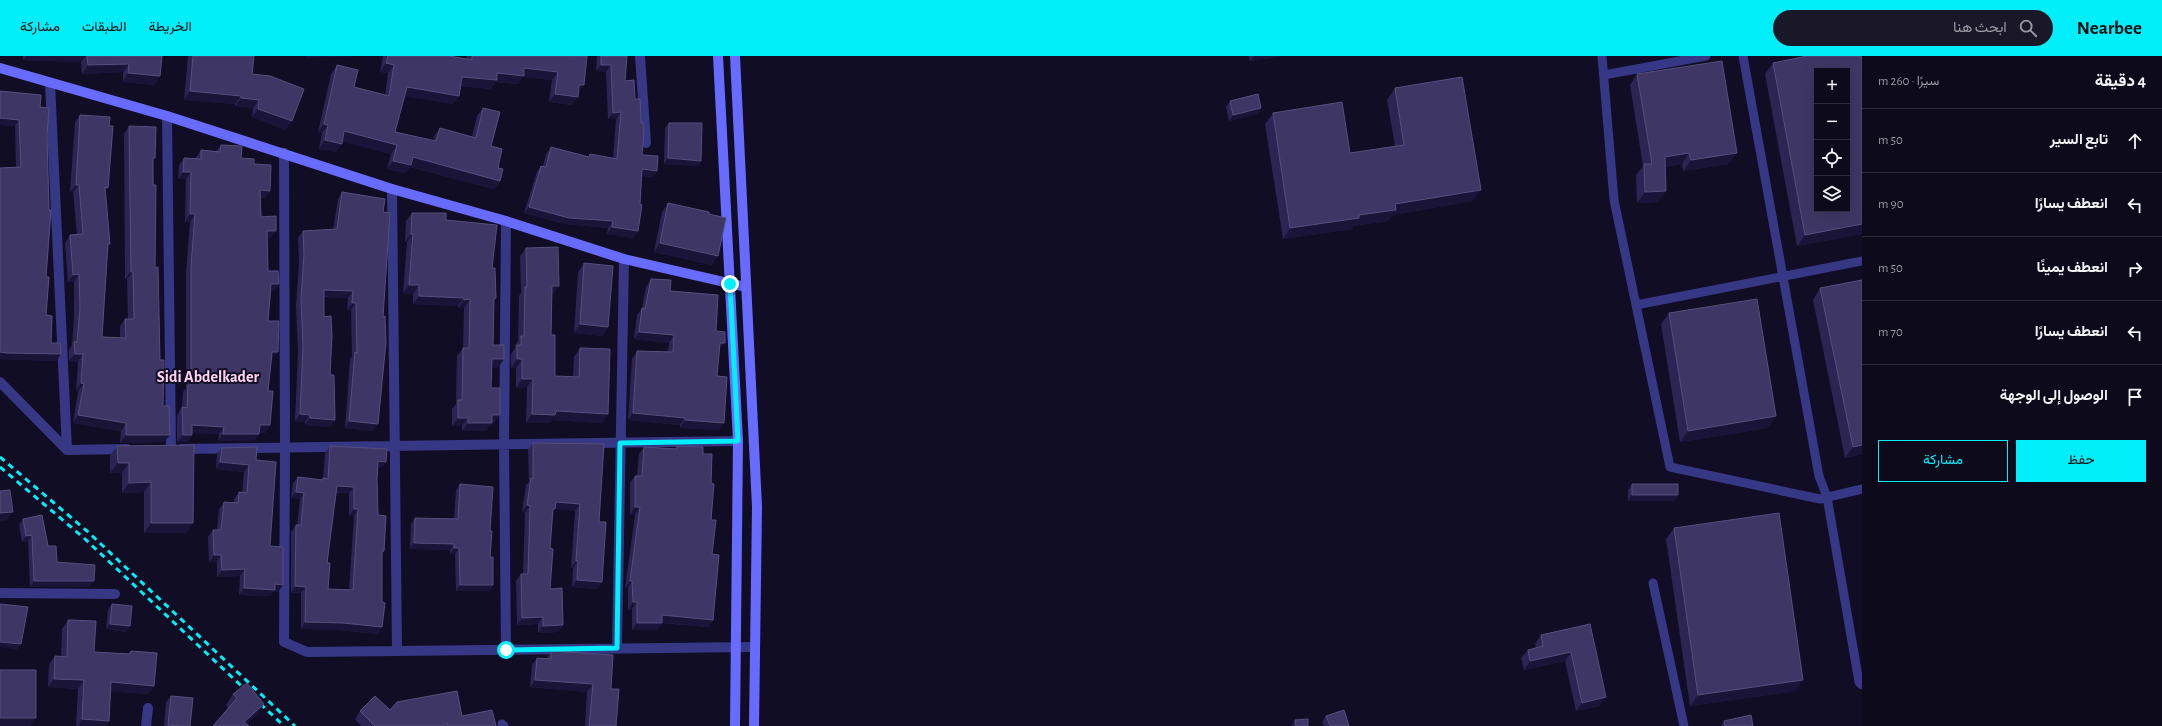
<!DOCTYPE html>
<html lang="ar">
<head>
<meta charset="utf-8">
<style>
  :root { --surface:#0c0a1b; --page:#1a1828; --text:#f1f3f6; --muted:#9a9aa3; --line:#2c2b3a; --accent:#00effb }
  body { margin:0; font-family:"Alegreya Sans",Vazirmatn,sans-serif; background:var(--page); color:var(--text); direction:rtl }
  .controls { position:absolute; right:12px; top:12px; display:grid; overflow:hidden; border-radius:0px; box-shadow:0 4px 16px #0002 }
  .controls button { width:36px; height:36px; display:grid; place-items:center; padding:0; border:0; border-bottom:1px solid var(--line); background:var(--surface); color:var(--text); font:20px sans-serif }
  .stop { position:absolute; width:12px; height:12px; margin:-9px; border:3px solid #00effb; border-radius:50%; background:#fff }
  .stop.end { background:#00effb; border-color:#fff; box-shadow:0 1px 4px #0008 }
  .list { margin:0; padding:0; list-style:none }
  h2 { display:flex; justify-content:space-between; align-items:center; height:52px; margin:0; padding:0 16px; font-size:17px }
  h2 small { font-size:13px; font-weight:400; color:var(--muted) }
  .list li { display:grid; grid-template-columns:26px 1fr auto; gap:12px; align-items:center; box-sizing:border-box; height:64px; padding:0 16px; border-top:1px solid var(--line) }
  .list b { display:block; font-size:15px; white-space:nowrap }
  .list em { font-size:13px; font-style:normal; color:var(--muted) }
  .actions { display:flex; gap:8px; padding:12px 16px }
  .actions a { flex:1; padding:9px 0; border:1px solid var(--accent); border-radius:0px; text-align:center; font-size:14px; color:var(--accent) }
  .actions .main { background:var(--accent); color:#111 }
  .icon { flex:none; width:22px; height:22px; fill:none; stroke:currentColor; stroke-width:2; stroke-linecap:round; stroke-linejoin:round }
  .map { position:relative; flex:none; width:1862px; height:670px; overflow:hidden; direction:ltr }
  header { display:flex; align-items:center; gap:24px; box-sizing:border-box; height:56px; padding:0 20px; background:var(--accent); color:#111 }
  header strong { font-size:19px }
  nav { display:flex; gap:22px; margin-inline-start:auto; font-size:14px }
  .search { width:280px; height:36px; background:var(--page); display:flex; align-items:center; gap:10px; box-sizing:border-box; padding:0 14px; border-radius:22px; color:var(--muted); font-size:15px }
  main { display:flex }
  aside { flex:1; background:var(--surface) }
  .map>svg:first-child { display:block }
</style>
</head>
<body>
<header>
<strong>Nearbee</strong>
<div class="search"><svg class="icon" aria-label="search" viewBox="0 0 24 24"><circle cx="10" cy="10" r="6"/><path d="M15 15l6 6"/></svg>ابحث هنا</div>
<nav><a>الخريطة</a><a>الطبقات</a><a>مشاركة</a></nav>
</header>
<main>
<aside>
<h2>4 دقيقة<small>سيرًا · 260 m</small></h2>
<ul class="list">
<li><svg class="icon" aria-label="ahead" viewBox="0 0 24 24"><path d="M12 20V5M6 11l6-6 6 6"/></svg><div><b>تابع السير</b></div><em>50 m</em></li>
<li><svg class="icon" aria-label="left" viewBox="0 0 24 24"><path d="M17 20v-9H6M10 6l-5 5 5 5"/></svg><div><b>انعطف يسارًا</b></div><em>90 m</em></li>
<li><svg class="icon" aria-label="right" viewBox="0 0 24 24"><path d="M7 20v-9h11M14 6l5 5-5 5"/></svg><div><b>انعطف يمينًا</b></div><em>50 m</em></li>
<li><svg class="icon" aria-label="left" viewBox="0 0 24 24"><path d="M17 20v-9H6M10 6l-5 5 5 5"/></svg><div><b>انعطف يسارًا</b></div><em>70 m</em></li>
<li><svg class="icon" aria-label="arrive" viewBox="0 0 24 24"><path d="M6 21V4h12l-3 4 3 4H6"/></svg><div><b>الوصول إلى الوجهة</b></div></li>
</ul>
<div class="actions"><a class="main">حفظ</a><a>مشاركة</a></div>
</aside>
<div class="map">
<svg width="1862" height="670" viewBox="0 0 1862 670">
  <rect width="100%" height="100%" fill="#100d24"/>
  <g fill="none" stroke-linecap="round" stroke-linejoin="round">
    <path stroke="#363785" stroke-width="9" d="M1602,0L1614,144L1670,411L1820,443L1862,433
      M1743,0L1819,420L1827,441L1859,626L1862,629
      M1604,19L1706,0
      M1636,249L1862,205
      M1653,527L1684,670
      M502,668L504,670"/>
    <path stroke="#363785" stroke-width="10" d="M640,0L646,87
      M50,27L67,394L127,393
      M167,60L171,393
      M284,97L285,391L284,586L307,596L755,591
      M392,133L397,595
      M506,165L504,388L506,594
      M0,326L67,394
      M181,393L738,385
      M0,537L115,538
      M617,592L624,203
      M146,670L148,652"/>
    <path stroke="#676bff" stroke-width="10" d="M718,0L738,385L735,670
      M735,0L757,451L754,670
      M0,12L167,60L392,133L506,165L624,203L746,231"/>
    <path stroke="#00effb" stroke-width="3" stroke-dasharray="6 5" stroke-linecap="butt" d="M0,401L87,475L295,670
      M0,411L84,482L284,670"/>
  </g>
  <path fill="#2c2553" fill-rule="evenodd" d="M23,0H162L155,29L123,26V16L82,18L81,6L23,4Z
    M188,0H254L252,18L286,74L252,61L253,52L235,50V48L184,44Z
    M383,0H450L466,3L467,0L572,1L587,0L579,37L572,49L549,46L552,24L523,21L518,28L495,26L491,33L461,30L459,40L453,48L405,40L395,76L433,85L434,80L440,72L472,81L477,60L483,52L491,90L498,112L500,125L494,133L410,111L405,117L387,113L391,98L342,85L336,96L319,93L322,77L318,76L331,18L337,9L354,31L385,39L388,17L380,16Z
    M597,0H627L625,25L635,43L642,99L657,115L653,121L642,120L638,175L633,182L607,178L608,172L565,168L524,157L537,116L541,110H543L546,98L551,91L588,101L590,98L613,102L616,63H608L606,16L596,15Z
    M1249,0H1281L1250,5Z
    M1862,5V178L1797,190L1765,18L1773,7Z
    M1637,18L1729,108L1683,115L1682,108L1665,111L1666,135L1658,146L1637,147L1636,119L1643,110L1630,29Z
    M1395,32L1473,145L1393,159L1388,165L1353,170L1352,173L1283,183L1265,68L1273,57L1350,97L1395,90L1387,44Z
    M0,35L41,39L40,51L49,52L47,79L49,154H51L46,221H49L46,259L52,260L51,287H60L61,298L56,305L0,303V112L16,111L15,70L0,69Z
    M1230,45L1261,52L1257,58L1229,65L1226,51Z
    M80,59L106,134L108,191L102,281L120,282V270L125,263H128L127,223H125L124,78L129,70L153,105L155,212L160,304L163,350L170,379L164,386L120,387L121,375L73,367L78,335H76L78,306L69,305V294L72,289L74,261V226H68L65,187L70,179H77L73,136H70L75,66Z
    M669,67L701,105L698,110L664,108L665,72Z
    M221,89L241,102L254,108L270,135L265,142H260L261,161L271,182H267L268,215L279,228L274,235H271L268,265L272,303L268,335L270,369L265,377L259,376V378L254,385H218L219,378L192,377V379L187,386H177V359L182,351L183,336L186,332V217L190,166H185L186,123H178L179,109L184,102L196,103V101L201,94L216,95Z
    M342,136L383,156L373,375L345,372L350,303L352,300L351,254H347L348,242L324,241V261L330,319L335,364L331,371L305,369V366L295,365L298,297L296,250L299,205L298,182L303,175L333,174L338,143Z
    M668,147L709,158L718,200L712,209L654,196L662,156Z
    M412,157L446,164L492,212L494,246L493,289L498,312H492L491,332L494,368H491L486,375H462V370H452V353L456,348L457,300L463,292L464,252H458V250L413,248V238L403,237L407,186H405L406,165Z
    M526,192L559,230L552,239L551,279L555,320H573L574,301L580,292L608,358L602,367L552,364L549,367H526L527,331L516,332V312H511V298L515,292V289L518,285L519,240L521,237L520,200Z
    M584,207L608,271L602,280L574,277L578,216Z
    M651,223L670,235L716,275L719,295L717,320L724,367L719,374L680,372V369L628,364L632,303L637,295L668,296L669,287L634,283L637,259L642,252L646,231Z
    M1820,232L1862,398L1845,402L1813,244Z
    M1669,257L1776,360L1768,372L1680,386L1661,268Z
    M533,387L599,466L602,526L597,533L572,531L573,512H571L575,455L555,453L553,456L550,492V533L563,569L558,576L538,577V568L517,569L516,525L521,518H523L525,457L522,456L526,429L529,426L528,394Z
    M117,390L193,467L186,477H144V436L122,437V417H110V400Z
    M330,390L381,412H378L377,423L378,459L384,495L382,498V571L378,578L339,574L301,573V537H291V476L296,469H297L300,443L291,442L293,427L298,421L322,424L323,422L325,397ZM336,437H349V460H354L349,534L328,533L327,507Z
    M677,390L703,398L711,427L713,564L708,571L662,567L657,574H632V553L628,554V532H625L635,459H630V427L635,420H637L639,398L644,391L675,393Z
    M222,392L256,404L270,490L283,529L278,536L274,535L270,540L239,539L240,520L217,521V506H209L208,481L213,474H217L219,453L224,446L234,447V443L239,436H242L244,416L216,413L217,398Z
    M460,428L490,475V501L493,529L489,535H456L455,498H450V494L410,493L411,468L415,462L454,463L456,434Z
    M1632,428L1678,439L1674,445H1628V434Z
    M23,463L48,490L57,506L94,525L89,531H30L28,485L22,486L19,469Z
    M1674,472L1795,635L1690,650L1666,483Z
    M112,548L130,570L126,576L106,573L108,554Z
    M68,564L94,596L128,598L131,595L154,630L148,638L111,635L109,665L105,670H76L78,633L48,631L49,608L55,600H61L62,573Z
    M1590,568L1600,650L1576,655L1565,605L1524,614L1521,602L1528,594L1536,592L1535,588L1541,579Z
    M551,595L611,633L616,670H585L587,636L530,631L532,609L537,602L546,603Z
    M233,638L264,648L257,659L246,668L228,652L226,649Z
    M171,640L190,670H164L166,646Z
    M390,654L462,660L496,670H361L355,663L360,655Z
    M1326,660L1349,670H1324L1322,666Z
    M1295,664L1308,670H1292Z
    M1724,665L1753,670H1721Z"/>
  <path fill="#191438" d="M26,0H86L81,6L23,4Z
    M307,0H363L306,2Z
    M1254,0H1281L1250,5Z
    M386,7L394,9L388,17L380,16Z
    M129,8L123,16L82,18L88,9Z
    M601,9H611L606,16L596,15Z
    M524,12L558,16L552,24L523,21L518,28L495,26L491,33L456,30L462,21L497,17Z
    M128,17L160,20L155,29L123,26Z
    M579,29H584L578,38Z
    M407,31L459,40L453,48L401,40Z
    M190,35L241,40L235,48L184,44Z
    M555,38L578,41L572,49L549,46Z
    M241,42L259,44L253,52L235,50Z
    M1261,52L1257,58L1229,65L1233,59Z
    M258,53L292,65L286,74L252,61Z
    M621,56L616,63H608L613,57Z
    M0,62L19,64L15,70L0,69Z
    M324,68L328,69L322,77L318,76Z
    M344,75L397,89L391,98L338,84Z
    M325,84L342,88L336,96L319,93Z
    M1689,97L1682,108L1658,112L1665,101Z
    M1737,97L1729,108L1683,115L1691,104Z
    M413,101L500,125L494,133L410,111L405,117L387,113L393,105Z
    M668,102L701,105L698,110L664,108Z
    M642,113L657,115L653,121L637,120Z
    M183,116H191L186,123H178Z
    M76,129H79L73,136H70Z
    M260,134L270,135L265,142L255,141Z
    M1481,134L1473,145L1393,159L1388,165L1353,170L1352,173L1283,183L1290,172L1359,159L1395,148Z
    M1666,135L1658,146L1637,147L1645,136Z
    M529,151L613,165L608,172L565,168L524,157Z
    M190,158H195L190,166H185Z
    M1862,168V178L1797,190L1805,179Z
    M612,171L638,175L633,182L607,178Z
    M267,175H276L271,182L262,183Z
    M411,178H413L407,186H405Z
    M660,187L718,200L712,209L654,196Z
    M131,216H133L127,223H125Z
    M79,218L74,226H68L73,219Z
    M271,228H279L274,235L266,236Z
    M409,229H419L413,238L403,237Z
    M552,230H559L553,239H546Z
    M324,234L353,235L348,242L319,240Z
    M419,240L464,242L458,250L413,248Z
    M470,243L464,252H458L464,244Z
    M352,247H356L351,254H347Z
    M580,268L608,271L602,280L574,277Z
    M639,276L674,279L669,287L634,283Z
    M720,287H725L719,295H714Z
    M0,296L61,298L56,305L0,303Z
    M272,296H278L272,303H267Z
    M75,298H83L78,306L69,305Z
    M492,303H504L498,312H486Z
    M517,303H522L516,312H511Z
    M522,323H533L527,331L516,332Z
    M81,327L84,328L78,335H76Z
    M556,355L608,358L602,367L552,364L549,367H526L532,358Z
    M633,357L685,362L680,369L628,364Z
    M300,358L310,359L305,366L295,365Z
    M78,359L126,367L121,375L73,367Z
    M492,359H500L494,368H491L486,375H462L468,367Z
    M1776,360L1768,372L1680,386L1688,375Z
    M310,362L335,364L331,371L305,369Z
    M458,362H468L462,370H452Z
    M685,364L724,367L719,374L680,372Z
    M349,365L378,368L373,375L345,372Z
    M192,369L224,371L219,378L187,377Z
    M260,369H270L265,377L255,376Z
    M223,378H259L254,385H218Z
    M126,379H170L164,386L120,387Z
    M183,379H192L187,386H177Z
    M1862,389V398L1845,402L1853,391Z
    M378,405L386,406L381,412H374Z
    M220,406L249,409L244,416L216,413Z
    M118,407H129L122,417H110Z
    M151,426L144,436L122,437L129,427Z
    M337,430L354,431L349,437L332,436Z
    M296,436L304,437L300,443L291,442Z
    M1632,439H1678L1674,445H1628Z
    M556,446L580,448L575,455L555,453L550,460Z
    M527,449L530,450L525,457L522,456Z
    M635,451H640L635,459H630Z
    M354,453H358L354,460H349Z
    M13,456L6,465H0V457Z
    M151,467H193L186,477H144Z
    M32,479L28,485L22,486L26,480Z
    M414,487L454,488L450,494L410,493Z
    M454,492H459L455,498H450Z
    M214,499H221L217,506H209Z
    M576,505H578L573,512H571Z
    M245,513L240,520L217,521L222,514Z
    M577,524L602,526L597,533L572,531Z
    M34,525H94L89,531H30Z
    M630,525H632L628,532H625Z
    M275,528L283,529L278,536L274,535L270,540L239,539L244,532Z
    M460,529H493L489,535H456Z
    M295,530L306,531L301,537H291Z
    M633,546H637L632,553L628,554Z
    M662,559L713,564L708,571L657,566Z
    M543,561L538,568L517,569L522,562Z
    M305,566L343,567L382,571L378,578L339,574L301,573Z
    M637,567H662L657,574H632Z
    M110,568L130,570L126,576L106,573Z
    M563,569L558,576L538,577L543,570Z
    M0,586L21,588L17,594L0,591Z
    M1571,596L1565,605L1524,614L1530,605Z
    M54,623L84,624L78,633L48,631Z
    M535,624L593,628L587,636L530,631Z
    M1803,624L1795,635L1690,650L1698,639Z
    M111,626L154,630L148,638L105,635Z
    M1606,641L1600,650L1576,655L1582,647Z
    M264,648L257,659L244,670V666Z
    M0,662H36L31,670H0Z
    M82,663L109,665L105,670H78Z"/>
  <path fill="#3e3765" stroke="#554f7e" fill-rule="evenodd" d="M87,0H162L160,20L128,17L129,8L88,9Z
    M193,0H254L252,18L270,20L304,33L292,65L258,53L259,44L241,42V40L190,35Z
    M388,0H450L472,4V0H567L574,1V0H587L584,29H579L578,41L555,38L558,16L524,12V20L497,17V24L462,21L459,40L407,31L395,76L436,85L440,72L476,82L483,52L500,56L491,90L502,93L498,112L503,113L500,125L413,101L411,109L393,105L397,89L344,75L342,88L325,84L328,69L324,68L337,9L358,14L354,31L389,40L394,9L386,7Z
    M601,0H627L625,25L634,24L635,43H640L641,67H643L644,77L642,99L658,100L657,115L642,113L640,148L642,149L638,175L612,171L613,165L569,162L529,151L541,110L546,111L551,91L589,101L590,98L617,103L621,56L613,57L611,9H601Z
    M1807,0H1861L1862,5V168L1805,179L1773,7ZM1817,15H1847V153H1817Z
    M1722,5L1737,97L1691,104L1689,97L1665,101L1666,135L1645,136L1644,108H1652L1637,18Z
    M1462,21L1481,134L1395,148L1396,154L1359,159V162L1290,172L1273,57L1342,46L1350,97L1404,89L1395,32Z
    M0,35L41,39L40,51L49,52L47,79L49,154H51L46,221H49L46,259L52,260L51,287H60L61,298L7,297L0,296V112L21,111L19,64L0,62Z
    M1258,38L1261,52L1233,59L1230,45Z
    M80,59L110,61L109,70H113L108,132L105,131L110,188H108L102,281L126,282L125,263H134L133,216H131L129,70L156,71L155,102H153V129H156L155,212L158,211L160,304H164L163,350H169L170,379H126V367L78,359L84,328L81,327L83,298H75L74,286H77L80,253L79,218L73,219L70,179L83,178L79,129H76Z
    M669,67H702L701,105L668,102Z
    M221,89L242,90L241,102L254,103V108L271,109L270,135L260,134L261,161L276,160V175H267L268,215H278L279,228H271L268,265H279L278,296H272L268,335H273L270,369H260L259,378H223L224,371L192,369V379H183L182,351L187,352L188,329H191V210L195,158H190L191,116H183L184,102L201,103V94L220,96Z
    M342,136L385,143L383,156L390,157L383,261L385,260L386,286L378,368L349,365L355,296L357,297L356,247H352L353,235L324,234V261L331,260L332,280L330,319H334L335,364L310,362V359L300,358L303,290L301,243L304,198L303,175L337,173Z
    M668,147L709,156V158L726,162L718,200L660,187Z
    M412,157H446V164L497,169L492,212H495L496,242L494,243L493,289H504V303H492L491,332H500V359H492V367H468V362H458V344H462L463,292H469L470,243L464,244V242L419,240V229H409L413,178H411Z
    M558,191L559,230H552L551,279H555V320L579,321L580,292L610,293L608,358L556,355L555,359L532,358L533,323H522V303H517V289H521V280H524L525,231H527L526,192Z
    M584,207L613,210L608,271L580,268Z
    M651,223L671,224L670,235L718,239L716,275L725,276V287H720L717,320L727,321L724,367L685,364V362L633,357L637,295L673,296L674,279L639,276L642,252L645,253Z
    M1862,224V389L1853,391L1820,232Z
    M1757,243L1776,360L1688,375L1669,257Z
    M533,387L604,388L599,466H606L602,526L577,524L578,505H576L580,448L556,446L555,453H553L550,492L553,493L550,533L562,532L563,569L543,570V561L522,562L521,518H528L530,450L527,449L531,422L533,423Z
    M194,389L193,467H151V426L129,427V407H118L117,390Z
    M330,390L387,393L386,406L378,405L377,423L378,459L386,460L384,495H382V546L385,547L382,571L343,567L305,566L306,531L295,530L296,469H301L304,437L296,436L298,421L323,424V422L328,423ZM337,430L354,431V453H358L353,534L328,533L330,507H327Z
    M677,390L703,391V398H712L711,427L714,428L711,464H716L712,498L719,499L713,564L662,559V567H637V546H633L632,525H630L640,451H635V420H642L644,391L677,393Z
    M257,391L256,404L276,406L270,490L283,491V529L275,528V534L244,532L245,513L222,514L221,499H214L213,474H221L224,446L238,447L239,436L247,437L249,409L220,406L222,392Z
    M460,428L493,431L490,475H492L490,501H493V529H460L459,492H454V488L414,487L415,462L458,463Z
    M1632,428H1678V439H1632Z
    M10,434L13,456L0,457V435Z
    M1779,457L1803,624L1698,639L1674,472Z
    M42,459L48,490H56L57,506L95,509L94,525H34L32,479L26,480L23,463Z
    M0,548L28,551L21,588L0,586Z
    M112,548L132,550L130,570L110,568Z
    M68,564L96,565L94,596L130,598L131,595L157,597L154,630L111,626L109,665L82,663L84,624L54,623L55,600L67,601Z
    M1590,568L1606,641L1582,647L1571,596L1530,605L1528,594L1543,590L1541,579Z
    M551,595L613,599L611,633H619L616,670H589L593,628L535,624L537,602L551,603Z
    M0,614H36V662H0Z
    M247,627L264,648L244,666L249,670H213L237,642L233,638Z
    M457,635L462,660L492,654L496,670H447V667L443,670H375L360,655L375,640L390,654L397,646Z
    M171,640L193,642L190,670H180L168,669Z
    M1344,654L1349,670H1330L1326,660Z
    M1751,659L1753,670H1725L1724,665Z
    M1308,663V670H1296L1295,664Z"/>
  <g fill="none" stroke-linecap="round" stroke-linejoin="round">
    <path stroke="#00effb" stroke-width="5" d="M506,594L617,592L620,387L738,385L730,228"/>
  </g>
  <g text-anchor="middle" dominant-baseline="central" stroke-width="4" stroke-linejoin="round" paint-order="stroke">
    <g font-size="16" font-weight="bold" fill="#ffd2f1" stroke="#100d24">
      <text x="208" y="321">Sidi Abdelkader</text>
    </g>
  </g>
</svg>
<div class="controls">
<button>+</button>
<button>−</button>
<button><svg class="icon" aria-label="locate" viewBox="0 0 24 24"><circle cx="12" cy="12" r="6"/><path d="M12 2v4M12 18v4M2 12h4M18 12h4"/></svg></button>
<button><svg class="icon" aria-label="layers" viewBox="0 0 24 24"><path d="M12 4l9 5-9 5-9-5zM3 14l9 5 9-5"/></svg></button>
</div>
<div class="stop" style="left:506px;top:594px"></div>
<div class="stop end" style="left:730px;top:228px"></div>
</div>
</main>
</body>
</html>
